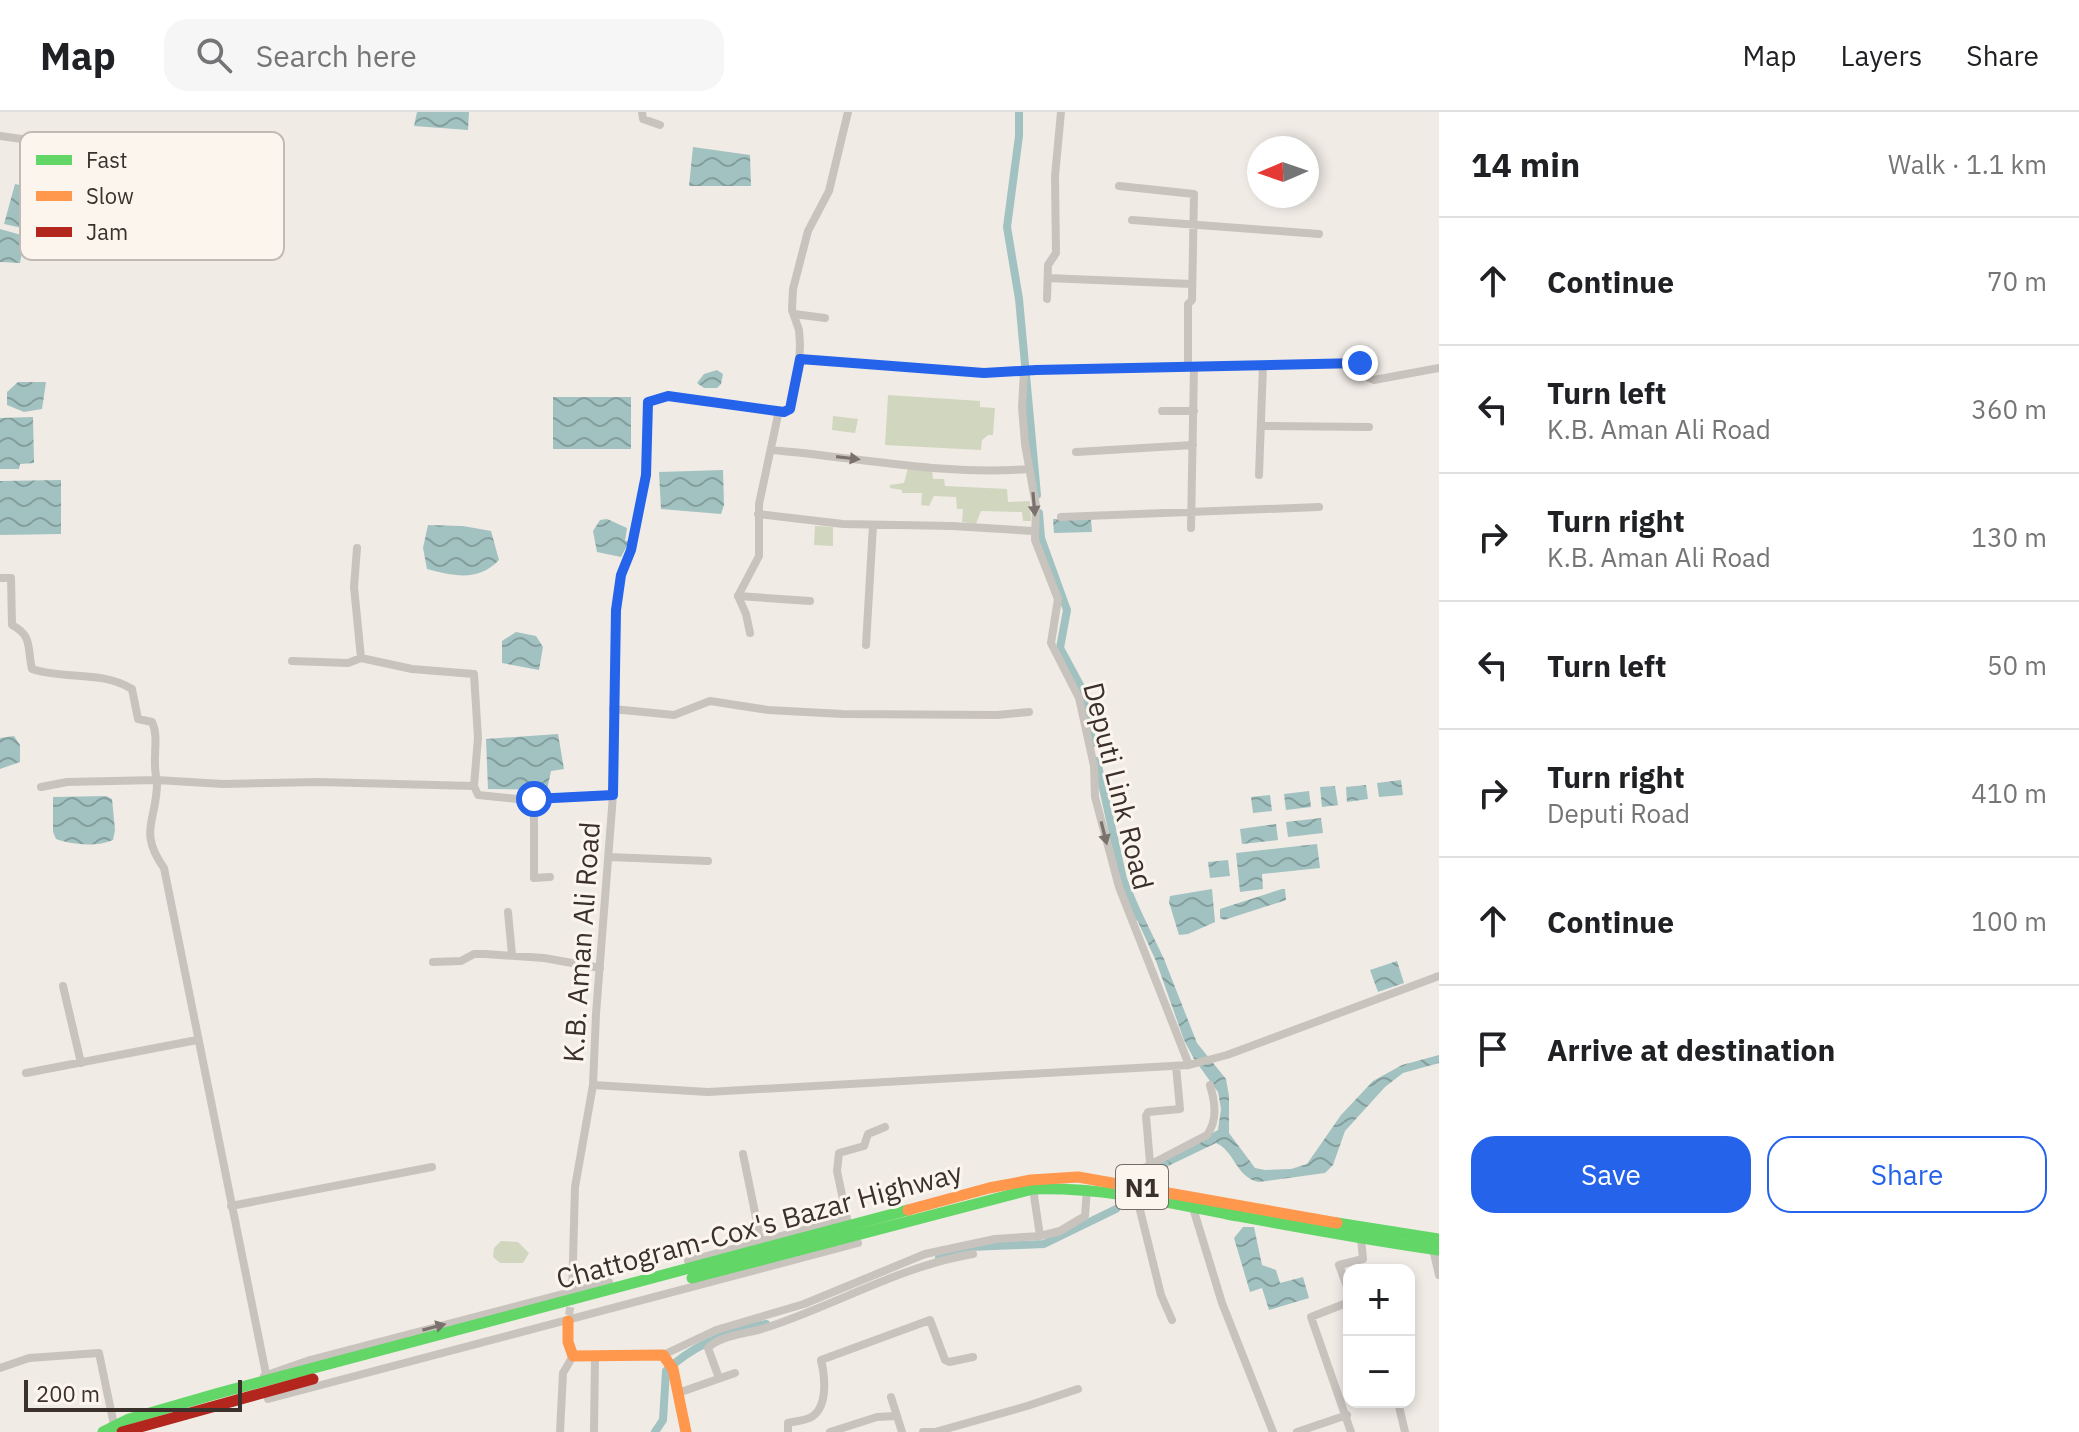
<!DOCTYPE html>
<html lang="en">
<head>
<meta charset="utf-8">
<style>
  :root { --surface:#fff; --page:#f6f6f6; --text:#202124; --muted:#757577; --line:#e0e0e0; --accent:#2563eb }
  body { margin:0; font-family:"IBM Plex Sans",sans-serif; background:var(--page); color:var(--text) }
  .controls { position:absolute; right:24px; bottom:24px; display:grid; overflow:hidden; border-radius:16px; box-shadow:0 4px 12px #0003 }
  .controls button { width:72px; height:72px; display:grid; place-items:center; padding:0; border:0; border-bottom:2px solid var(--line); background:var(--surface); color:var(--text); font:40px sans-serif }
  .compass { position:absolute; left:1247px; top:24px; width:72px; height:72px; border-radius:50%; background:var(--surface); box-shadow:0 4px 12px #0003; rotate:268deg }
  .scale { position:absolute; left:24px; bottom:20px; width:218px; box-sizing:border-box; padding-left:8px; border:4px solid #3b302b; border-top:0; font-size:22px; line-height:28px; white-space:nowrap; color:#3b302b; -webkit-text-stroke:6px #fbf5ee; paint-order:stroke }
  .stop { position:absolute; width:24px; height:24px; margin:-18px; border:6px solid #2563eb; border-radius:50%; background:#fff }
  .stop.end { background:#2563eb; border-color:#fff; box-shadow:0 2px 8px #0008 }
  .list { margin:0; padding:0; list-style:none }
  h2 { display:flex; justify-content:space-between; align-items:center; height:104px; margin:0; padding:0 32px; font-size:34px }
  h2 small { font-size:26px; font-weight:400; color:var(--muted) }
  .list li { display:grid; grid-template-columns:52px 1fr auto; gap:24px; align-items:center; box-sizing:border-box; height:128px; padding:0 32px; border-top:2px solid var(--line) }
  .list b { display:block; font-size:30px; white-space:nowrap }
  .list p { margin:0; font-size:26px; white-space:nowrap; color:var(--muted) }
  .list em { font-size:26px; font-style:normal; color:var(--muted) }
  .actions { display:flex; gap:16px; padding:24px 32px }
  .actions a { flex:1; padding:18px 0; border:2px solid var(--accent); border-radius:24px; text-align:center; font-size:28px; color:var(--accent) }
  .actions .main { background:var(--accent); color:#fff }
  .icon { flex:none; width:44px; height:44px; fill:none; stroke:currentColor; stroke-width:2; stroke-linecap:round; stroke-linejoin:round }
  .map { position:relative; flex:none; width:1439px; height:1320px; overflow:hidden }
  header { display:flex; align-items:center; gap:48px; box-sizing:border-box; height:112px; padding:0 40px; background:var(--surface); border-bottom:2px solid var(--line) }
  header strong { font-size:38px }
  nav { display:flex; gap:44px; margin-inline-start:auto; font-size:28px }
  .search { width:560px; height:72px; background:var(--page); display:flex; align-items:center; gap:20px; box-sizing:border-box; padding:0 28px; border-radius:24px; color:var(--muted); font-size:30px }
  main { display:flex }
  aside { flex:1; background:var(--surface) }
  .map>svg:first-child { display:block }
</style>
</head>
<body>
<header>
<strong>Map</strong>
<div class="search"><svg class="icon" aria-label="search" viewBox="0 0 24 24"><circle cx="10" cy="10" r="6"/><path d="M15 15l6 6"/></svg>Search here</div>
<nav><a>Map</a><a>Layers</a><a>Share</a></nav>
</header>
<main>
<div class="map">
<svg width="1439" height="1320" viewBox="0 0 1439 1320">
  <defs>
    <pattern id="water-waves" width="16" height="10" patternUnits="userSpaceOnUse" patternTransform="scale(2)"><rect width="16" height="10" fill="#a1c2c1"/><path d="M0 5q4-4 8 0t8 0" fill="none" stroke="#849e9d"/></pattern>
  </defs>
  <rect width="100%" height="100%" fill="#f0ebe5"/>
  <path fill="#d1d6bf" d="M888,283L980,289V295L995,296L993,323H988L982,328L981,338L885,333Z
    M833,304L858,307L855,321L832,318Z
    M908,356L932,357L933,367H944L945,374L1007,377L1008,390L1030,389L1031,409H1023L1022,400L981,399L976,412L962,410L963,397H957L956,385L934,384L929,394L921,393L922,381H902V378L890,376V373L904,371Z
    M815,414L833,415V434L814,433Z
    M501,1129L518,1130L529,1141L523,1151H500L493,1145L494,1136Z"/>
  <path fill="url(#water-waves)" d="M417,0H469L468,18L414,14Z
    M693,35L750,43L751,74H689Z
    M15,72L73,87L63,125L4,112Z
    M0,117L25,124L20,151L0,150Z
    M717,258L723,262L721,272L717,276H704L697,271L704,262Z
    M18,270H46L42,297L24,300L7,293V280Z
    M553,285H631V337H553Z
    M33,305L34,351L20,352L19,357H0V306Z
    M723,358L724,393L721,402L661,397L659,360Z
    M61,368V422L0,423V369Z
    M607,407L627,416L625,429L630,428L621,445L597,440L593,419L600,408Z
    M1053,407H1091L1092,420L1054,421Z
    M428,413L463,414L491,419L499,448C478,470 454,464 427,457L423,436Z
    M516,520L536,524L543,535L539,558L502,551V529Z
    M558,622L564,657L551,659L547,678L488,677L486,627Z
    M14,624L20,633V650L0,657V626Z
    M1401,668L1403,683L1379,685L1377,671Z
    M1366,673L1368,687L1347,690L1346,675Z
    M1335,674L1338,693L1322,695L1320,675Z
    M1309,679L1311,695L1286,698L1284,682Z
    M1270,683L1272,699L1253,701L1251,685Z
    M106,684L112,687L115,718L113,728C97,735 73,733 56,727L53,720V685Z
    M1321,706L1323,721L1288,725L1286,710Z
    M1276,712L1278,728L1242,732L1240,717Z
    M1317,732L1320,756L1262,762L1263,777L1240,780L1236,741Z
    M1228,748L1230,764L1210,766L1208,750Z
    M1212,777L1215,810L1188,822L1179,823L1169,790L1170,784Z
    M1282,777H1285L1286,788L1224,808L1220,806V797L1223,796Z
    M1139,795L1164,847L1197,931L1226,967L1229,984V1021L1255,1056L1265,1058L1291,1057L1307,1052L1341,1003L1373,969L1402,953L1439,943V951L1403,961L1385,975L1345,1019L1333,1053L1325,1061L1259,1070C1236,1066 1235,1039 1216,1031L1164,1056H1158V1052L1165,1046L1218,1018L1221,997L1218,980L1194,947L1184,928L1156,849L1133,799Z
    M1397,849L1404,871L1378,880L1370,858Z
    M1243,1115H1254L1262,1153L1276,1158L1280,1171L1303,1165L1309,1186L1269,1198L1262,1176L1250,1180L1234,1126Z"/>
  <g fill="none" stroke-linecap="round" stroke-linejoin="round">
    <path stroke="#a1c2c1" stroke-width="8" d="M1019,0V24L1007,115L1019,187L1037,383
      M1039,401L1041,426L1067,498L1060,536L1081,575L1093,631
      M1097,649L1123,767L1139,805
      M1147,1065L1165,1052
      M939,1146L970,1135L1044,1132L1116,1097
      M655,1320L663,1308L666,1259C694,1232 728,1219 766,1212"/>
    <path stroke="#ccc6c0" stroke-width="8" stroke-dasharray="8 4" stroke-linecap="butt" d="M569,1203L572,1184"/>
    <path stroke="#c9c3be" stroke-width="8" d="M642,0L643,7L660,13
      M0,24L87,36
      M1119,74L1194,82L1192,188L1188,192V254
      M1132,108L1319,122
      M1048,166L1192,172
      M1047,187L1048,153L1056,141L1055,64L1061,0
      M794,202L825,206
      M800,247L984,261L1036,258L1360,251L1369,266L1374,268L1439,256
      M1024,259L1022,295L1025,332L1036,394L1035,428L1058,487L1051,531L1079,586L1094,654L1095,685L1119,775L1189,953
      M1162,299H1194
      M1261,314L1369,315
      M771,338C857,345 942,364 1029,357
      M1076,340L1193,333
      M1259,363L1263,253
      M758,402L843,412L952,414L1033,419
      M1061,405L1319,395
      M1191,416L1194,254
      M357,436L354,475L361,546L412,557L474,562L478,626L474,674
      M0,466H11L12,513C33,524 27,536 32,557C64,568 102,558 132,577L138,607L152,610C160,627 151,649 157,668L223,672L319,670L474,674L478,683L517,687L613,683
      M738,484L746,502L750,521
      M810,489L738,484L759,444V392L778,303L790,297L799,257L800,232L799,218L792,198L793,177L808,119L829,79L848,0
      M866,533L873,413
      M292,549L348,551L361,546
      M613,597L674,603L710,589L768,598L843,602L997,603L1029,600
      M41,675L67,670L157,668C158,708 137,718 164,756L266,1262
      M534,687V766L550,765
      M609,745L708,749
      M508,800L512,843
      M433,850L461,849L474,842H485L544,846L600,856
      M63,874L81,951
      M26,961L197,928
      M593,973L708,980L1189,953L1227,943L1439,864
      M743,1042L761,1130
      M1150,1051L1146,1004L1148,1000L1180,997L1176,954
      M1117,1070L1207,1023C1218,1008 1215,990 1210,973
      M1033,1077L1040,1124
      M1137,1086L1161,1183L1172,1208
      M231,1094L432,1055
      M1193,1096L1222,1191L1273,1320
      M847,1107L837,1059L839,1041L864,1034L868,1022L885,1015
      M1433,1137L1439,1163
      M688,1149L841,1108
      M1349,1180L1339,1153L1363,1147L1361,1127
      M572,1184L575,1075L593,973L596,902L613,683L616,498L621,463L631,438L646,363L648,290L668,284L784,300
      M1349,1190L1311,1205L1351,1320
      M663,1243L716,1218L804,1192L925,1142L995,1127L1040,1124L1060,1119L1085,1104L1087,1077
      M0,1256L29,1246L99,1241L114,1313
      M264,1264L310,1248L609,1170
      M719,1266L708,1236C720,1223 747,1222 765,1216C834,1194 900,1154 973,1142
      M678,1281L735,1261
      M891,1285L902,1320
      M268,1287L858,1131
      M1398,1290L1405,1320
      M560,1320L563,1261L573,1244
      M594,1320L595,1245
      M788,1320V1311C796,1309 806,1309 813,1304C828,1293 825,1264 821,1248L930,1208L945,1248L949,1250L973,1245
      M830,1320L877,1305L895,1304
      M923,1320H935L1027,1294L1078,1277
      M1297,1320L1347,1303"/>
    <path stroke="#63d668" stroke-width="11" d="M1337,1111L1439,1127
      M692,1166L1033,1077C1099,1075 1162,1089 1227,1102C1298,1115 1368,1128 1439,1138
      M103,1320L129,1307L219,1281L908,1098"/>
    <path stroke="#ff974d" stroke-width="11" d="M908,1098L989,1076L1031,1068L1078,1065L1337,1111
      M568,1209V1230L573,1244L663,1243L673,1257L686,1320"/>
    <path stroke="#b3261e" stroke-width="11" d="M122,1320L313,1267"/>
  </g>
  <defs><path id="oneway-solid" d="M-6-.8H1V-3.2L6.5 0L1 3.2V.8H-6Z" transform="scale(2)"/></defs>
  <g fill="#7b726d">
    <use href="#oneway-solid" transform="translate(848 346) rotate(7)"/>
    <use href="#oneway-solid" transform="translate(1034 392) rotate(85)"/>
    <use href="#oneway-solid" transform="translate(1104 721) rotate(76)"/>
    <use href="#oneway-solid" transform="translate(434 1215) rotate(-15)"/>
  </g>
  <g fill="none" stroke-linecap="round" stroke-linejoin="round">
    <path stroke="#2563eb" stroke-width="10" d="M534,687L613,683L616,498L621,463L631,438L646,363L648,290L668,284L784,300L790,297L800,247L984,261L1036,258L1360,251"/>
  </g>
  <g text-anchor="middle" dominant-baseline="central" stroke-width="6" stroke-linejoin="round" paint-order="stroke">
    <rect fill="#fbf5ee" stroke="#756b66" stroke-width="2" x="1116" y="1053" width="52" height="44" rx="6"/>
    <g font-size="26" font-weight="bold" fill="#3b302b">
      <text x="1142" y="1075">N1</text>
    </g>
    <g font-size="28" fill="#3b302b" stroke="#fbf5ee">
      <text transform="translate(1119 674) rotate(76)">Deputi Link Road</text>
      <text transform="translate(581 830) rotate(-86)">K.B. Aman Ali Road</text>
      <text transform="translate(759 1113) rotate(-15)">Chattogram-Cox's Bazar Highway</text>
    </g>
  </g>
  <rect x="20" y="20" width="264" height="128" rx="12" fill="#fbf5ee" stroke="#c1bab4" stroke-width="2"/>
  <rect x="36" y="43" width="36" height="10" fill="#63d668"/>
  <rect x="36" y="79" width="36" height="10" fill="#ff974d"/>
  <rect x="36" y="115" width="36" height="10" fill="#b3261e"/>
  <g font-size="22" fill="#3b302b">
    <text x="86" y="56">Fast</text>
    <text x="86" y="92">Slow</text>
    <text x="86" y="128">Jam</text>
  </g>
</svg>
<div class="controls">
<button>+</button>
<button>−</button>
</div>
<svg class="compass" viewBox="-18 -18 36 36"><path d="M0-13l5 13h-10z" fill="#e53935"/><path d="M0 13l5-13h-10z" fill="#757577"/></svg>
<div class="scale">200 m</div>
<div class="stop" style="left:534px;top:687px"></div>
<div class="stop end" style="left:1360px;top:251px"></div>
</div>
<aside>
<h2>14 min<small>Walk · 1.1 km</small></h2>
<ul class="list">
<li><svg class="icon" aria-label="ahead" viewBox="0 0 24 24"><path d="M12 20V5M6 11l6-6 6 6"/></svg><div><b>Continue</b></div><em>70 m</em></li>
<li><svg class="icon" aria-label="left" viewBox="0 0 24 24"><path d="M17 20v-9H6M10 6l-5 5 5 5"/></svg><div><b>Turn left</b><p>K.B. Aman Ali Road</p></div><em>360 m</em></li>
<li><svg class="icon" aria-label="right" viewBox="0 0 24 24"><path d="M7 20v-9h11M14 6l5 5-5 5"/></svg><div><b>Turn right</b><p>K.B. Aman Ali Road</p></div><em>130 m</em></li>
<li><svg class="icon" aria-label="left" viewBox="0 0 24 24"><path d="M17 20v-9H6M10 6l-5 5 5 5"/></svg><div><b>Turn left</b></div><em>50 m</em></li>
<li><svg class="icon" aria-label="right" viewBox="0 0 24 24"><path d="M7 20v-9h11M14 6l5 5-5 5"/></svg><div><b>Turn right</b><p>Deputi Road</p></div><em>410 m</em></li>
<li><svg class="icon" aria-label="ahead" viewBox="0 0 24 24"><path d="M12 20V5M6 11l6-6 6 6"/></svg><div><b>Continue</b></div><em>100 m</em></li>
<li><svg class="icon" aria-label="arrive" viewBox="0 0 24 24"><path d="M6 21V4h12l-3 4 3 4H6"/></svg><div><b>Arrive at destination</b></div></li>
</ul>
<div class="actions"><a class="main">Save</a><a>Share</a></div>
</aside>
</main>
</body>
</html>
